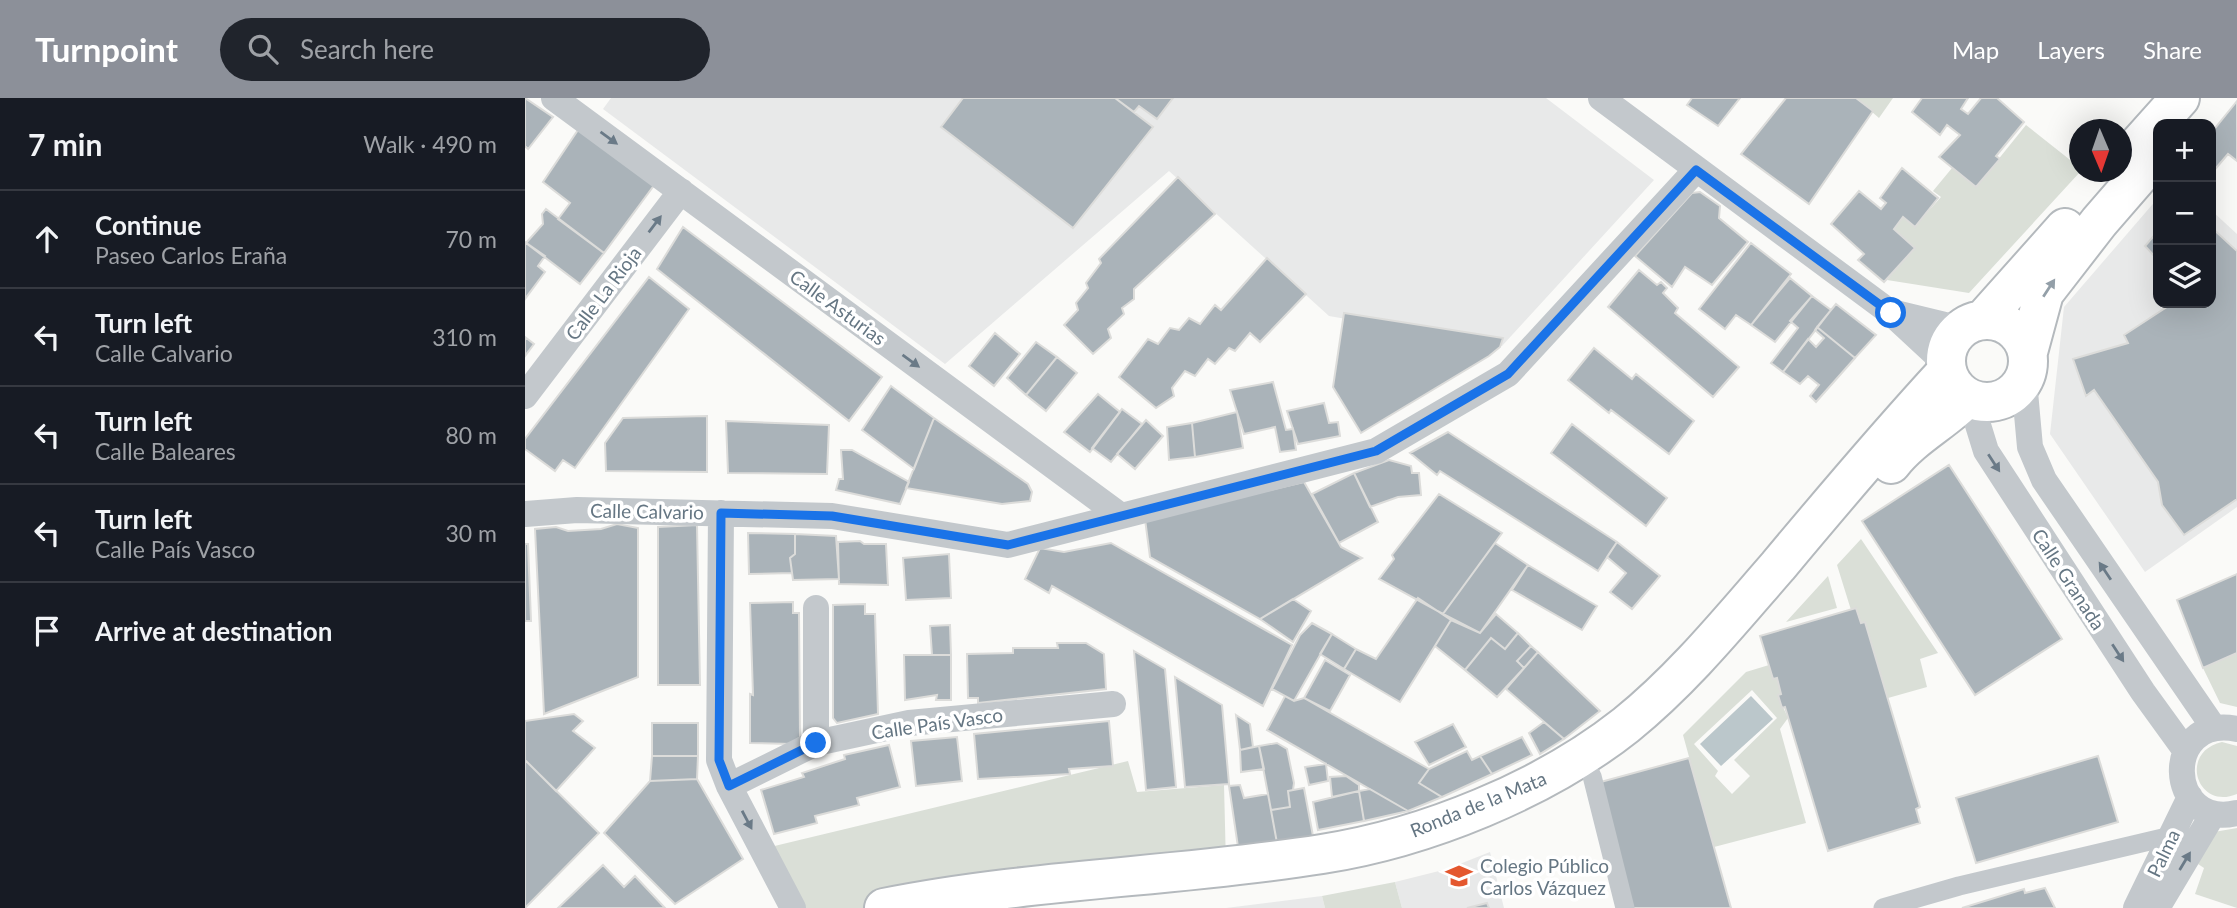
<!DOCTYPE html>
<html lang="en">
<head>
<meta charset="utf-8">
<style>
  :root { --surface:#171b24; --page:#20242c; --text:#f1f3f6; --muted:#9ea1a6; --line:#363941; --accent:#8c9099 }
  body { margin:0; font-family:Lato,sans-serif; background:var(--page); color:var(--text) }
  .controls { position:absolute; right:21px; top:21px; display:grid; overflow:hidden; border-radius:14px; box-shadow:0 7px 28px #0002 }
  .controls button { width:63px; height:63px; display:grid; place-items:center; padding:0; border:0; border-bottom:2px solid var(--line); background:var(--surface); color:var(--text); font:35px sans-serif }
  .compass { position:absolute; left:1544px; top:21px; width:63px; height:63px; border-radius:50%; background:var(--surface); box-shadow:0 7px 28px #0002; rotate:178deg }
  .stop { position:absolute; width:21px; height:21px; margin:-16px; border:5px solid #1a73e8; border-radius:50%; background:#fff }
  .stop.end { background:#1a73e8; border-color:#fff; box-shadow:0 2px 7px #0008 }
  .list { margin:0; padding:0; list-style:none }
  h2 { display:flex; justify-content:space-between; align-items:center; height:91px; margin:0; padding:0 28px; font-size:30px }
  h2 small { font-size:23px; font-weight:400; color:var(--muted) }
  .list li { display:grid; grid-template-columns:46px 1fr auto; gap:21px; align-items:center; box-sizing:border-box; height:98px; padding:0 28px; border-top:2px solid var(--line) }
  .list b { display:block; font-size:26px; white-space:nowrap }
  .list p { margin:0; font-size:23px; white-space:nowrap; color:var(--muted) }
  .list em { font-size:23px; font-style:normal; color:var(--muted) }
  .icon { flex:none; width:38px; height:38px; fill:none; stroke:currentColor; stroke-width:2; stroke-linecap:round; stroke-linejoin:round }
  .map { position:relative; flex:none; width:1712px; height:810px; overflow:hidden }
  header { display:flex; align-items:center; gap:42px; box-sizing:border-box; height:98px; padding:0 35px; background:var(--accent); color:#fff }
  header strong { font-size:33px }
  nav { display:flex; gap:38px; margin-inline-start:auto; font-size:24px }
  .search { width:490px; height:63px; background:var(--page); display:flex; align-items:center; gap:18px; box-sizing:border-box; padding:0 24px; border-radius:38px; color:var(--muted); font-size:26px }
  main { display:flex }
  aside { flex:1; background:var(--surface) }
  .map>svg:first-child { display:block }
</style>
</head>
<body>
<header>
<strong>Turnpoint</strong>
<div class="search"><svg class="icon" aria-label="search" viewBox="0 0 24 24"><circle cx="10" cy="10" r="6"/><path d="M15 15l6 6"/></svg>Search here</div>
<nav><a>Map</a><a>Layers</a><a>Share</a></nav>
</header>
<main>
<aside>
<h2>7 min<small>Walk · 490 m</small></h2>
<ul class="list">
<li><svg class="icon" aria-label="ahead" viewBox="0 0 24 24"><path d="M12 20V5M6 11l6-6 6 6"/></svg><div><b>Continue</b><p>Paseo Carlos Eraña</p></div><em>70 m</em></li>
<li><svg class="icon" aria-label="left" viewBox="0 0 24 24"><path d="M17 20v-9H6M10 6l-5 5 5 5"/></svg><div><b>Turn left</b><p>Calle Calvario</p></div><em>310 m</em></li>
<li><svg class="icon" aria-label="left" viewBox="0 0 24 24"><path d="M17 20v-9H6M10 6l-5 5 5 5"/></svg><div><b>Turn left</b><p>Calle Baleares</p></div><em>80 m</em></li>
<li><svg class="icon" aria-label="left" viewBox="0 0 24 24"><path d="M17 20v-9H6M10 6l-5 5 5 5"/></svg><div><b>Turn left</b><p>Calle País Vasco</p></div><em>30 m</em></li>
<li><svg class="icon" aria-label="arrive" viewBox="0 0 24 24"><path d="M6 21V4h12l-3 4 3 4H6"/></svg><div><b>Arrive at destination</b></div></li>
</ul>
</aside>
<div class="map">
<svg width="1712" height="810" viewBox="0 0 1712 810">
  <rect width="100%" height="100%" fill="#fafaf8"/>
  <path fill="#e8e9e9" d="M86,0H1021L1129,82L977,248L804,218L644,73L420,266L78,11Z
    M1633,100V205H1686V112L1712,136V409L1620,474L1525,336L1539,209Z
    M965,754L979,810H877L870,784L922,771Z
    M797,798L800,810H701Z"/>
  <path fill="#dadfd7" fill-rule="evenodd" d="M1331,0H1368L1354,20Z
    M1501,27L1554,69L1555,74L1444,195L1362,182L1389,150L1369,131L1378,119L1390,128L1416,99L1408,93L1427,70L1451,89Z
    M1336,441L1413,555L1395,561L1402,589L1363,600L1340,524L1336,525L1331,510L1326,512L1312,467Z
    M1303,478L1312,510L1261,524Z
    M1712,555V609L1695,605L1678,570Z
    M1244,567L1248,580H1252L1256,596L1253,598L1263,620L1255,631L1281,725L1189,749L1158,637L1221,574ZM1227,592L1252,620L1209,662L1225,678L1207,696L1190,678L1193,673L1169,646Z
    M1697,644L1712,648V696C1672,713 1653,654 1697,644Z
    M603,663L612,694L699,687L701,767L363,810H268L237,751Z
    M1712,730V810L1670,796L1679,770L1673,766L1689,734Z
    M870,784L877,810H800L797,798Z"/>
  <path fill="#bbc7cb" d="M1226,598L1248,621L1196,668L1175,646Z"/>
  <path fill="#aab3b9" stroke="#dcdcda" stroke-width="2" d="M0,0L28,19L3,51L0,48Z
    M438,0H590L628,29L548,130L416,29Z
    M590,0H648L632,21L614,8L609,14Z
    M1167,0H1215L1193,28L1162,7Z
    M1261,0H1331L1348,13L1284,106L1216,56Z
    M1397,0H1443L1436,11L1443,16L1456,0H1472L1499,24L1471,58L1475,61L1451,89L1414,59L1435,37L1422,27L1415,37L1387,14Z
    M1712,3V63L1703,56L1686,76V35Z
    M53,32L130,86L79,155L33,121L45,105L18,84Z
    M1377,70L1413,100L1390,129L1378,119L1369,131L1390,150L1359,184L1333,162L1339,156L1306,126L1334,93L1356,111L1361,105L1355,100Z
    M653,79L690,116L609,191V201L597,210L599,216L583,231L586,240L568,256L539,227L553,212L551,205L563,190L561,185L576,165L574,161Z
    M1175,94L1195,108L1194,120L1223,144L1187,187L1160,169L1147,189L1110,158L1167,95Z
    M21,111L79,155L55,186L1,145L18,126L17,116Z
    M158,129L357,279L324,323L132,171Z
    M1686,129L1712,153V401L1659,437L1637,407L1633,384L1569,292L1561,298L1548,261L1603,245L1599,237L1648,205H1686Z
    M1633,133V162L1620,148Z
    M0,144L20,158L13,168L20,174L0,201Z
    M1226,145L1266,176L1226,227L1211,217L1200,231L1174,211Z
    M742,160L781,196L735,244L725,235L710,253L704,250L690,266L683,261L670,278L660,273L647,290L649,298L631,310L594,279L623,241L633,246L645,230L654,232L664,220L675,226L690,207L696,212Z
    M1114,172L1132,187L1136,184L1142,190L1138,195L1153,210L1150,215L1214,269L1188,299L1083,209Z
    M124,179L164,211L50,370L38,362L30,373L0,351V341Z
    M1265,180L1287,198L1250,244L1226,227Z
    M1287,198L1306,212L1258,274L1246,265L1273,230L1265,223Z
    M1311,206L1351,237L1330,260L1292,229Z
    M819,215L978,240L975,249L964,258L836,335L808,289Z
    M1292,229L1330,260L1291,304L1285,298L1294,287L1283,278L1275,286L1258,274L1283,241L1291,249L1299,240L1290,232Z
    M470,235L495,256L469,288L444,268Z
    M0,239L9,246L0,258Z
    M511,244L532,259L501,297L482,280Z
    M1069,250L1107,281L1111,276L1169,323L1144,356L1086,312L1084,315L1043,282Z
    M532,259L552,275L521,313L501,297Z
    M748,284L761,332L768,331L771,352L755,354L750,329L719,336L705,292Z
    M366,288L409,320L389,371L337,332Z
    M573,296L595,314L565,354L539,334Z
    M799,305L804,325L813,324L815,338L773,346L762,313Z
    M597,311L617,326L586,364L567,350Z
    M712,314L718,350L670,359L667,325Z
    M182,318V374L81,373L80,345L98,320Z
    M409,320L503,386L507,394L505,403L477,406L381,390Z
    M621,322L638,338L610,371L592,356Z
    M201,323L304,327L302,376L203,375Z
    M667,325L670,359L644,362L642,329Z
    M1047,326L1142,400L1121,428L1026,355Z
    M923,334L1092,444L1073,473L915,373L912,377L885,355Z
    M316,352H327L384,384L375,406L311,392L314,381H318Z
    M864,362L886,368L887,375H894L896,397L873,399L845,409L829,375Z
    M1424,367L1537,541L1450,597L1337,423Z
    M829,375L853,424L814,445L787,396Z
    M779,384L816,449L837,460L735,521L625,459L620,421Z
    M914,396L977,435L918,516L854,481L869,461L867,457Z
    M92,426L113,430V579L19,616L10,431L31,429L43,433L76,431Z
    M172,427L175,587H133V429Z
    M223,435L270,436V456L265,460L267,475L224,476Z
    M270,436L311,438L314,481L268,482L265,460L270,456Z
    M335,443L339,446H361L363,487L314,486L313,444Z
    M1092,444L1135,478L1107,511L1085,494L1101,475L1082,459Z
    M586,445L767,547L738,608L527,488L524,495L500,481L515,450L539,454Z
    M970,445L1003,467L955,535L918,516Z
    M0,446H3L6,523H0Z
    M424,456L426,500L381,502L378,460Z
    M1003,467L1072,508L1057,532L987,492Z
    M1712,476V555L1678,570L1652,502Z
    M893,500L926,522L875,604L819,571L831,551L851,561Z
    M768,501L786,513L768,544L735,521Z
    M268,504V515H274L275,639L267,646L225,645V596L228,597L225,505Z
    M340,506V516H350L353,616L312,625L308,620V507Z
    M1331,510L1336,525L1340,524L1395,709L1391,711L1395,725L1303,753L1260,609L1257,610L1253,597L1256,596L1252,580L1248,581L1235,538Z
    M971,516L993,535L980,551L966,540L940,572L910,548L926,522L955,535Z
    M787,525L807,536L769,603L747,591L775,537Z
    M425,527L426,557H407L405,528Z
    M993,535L1006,548L992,563L999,570L972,599L940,572L966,540L980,551Z
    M807,536L831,551L819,571L795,556Z
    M532,545H561L579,556L581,591L453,605V600H443L442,556L488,555V550H533Z
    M1006,548L1013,554L999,570L992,563Z
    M609,553L640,571L651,689L621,692Z
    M1013,554L1075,613L1039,641L981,591Z
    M379,557H426V602H411L412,597L380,602Z
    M800,562L825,577L805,613L779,600Z
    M650,579L697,607L704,686L660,689Z
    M760,598L769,603L779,600L904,671L894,685L917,699L883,713L742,632Z
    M49,616L58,623L48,633L70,650L31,693L0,662V623Z
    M711,617L725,626L728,649L715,652Z
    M584,623L588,668L544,671L545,676L453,681L449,636Z
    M1019,624L1039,641L1015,656L1004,635Z
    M127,625H173V658H127Z
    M928,626L941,649L904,667L890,644Z
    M432,639L437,683L391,688L386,643Z
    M997,639L1007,657L967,676L955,658Z
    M752,645L762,651L769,685L768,692L763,693L765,709L746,712L734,648Z
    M364,647L375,689L332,700L334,707L290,718L292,725L249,736L236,692L279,679L277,675L320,661L319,657Z
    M734,648L739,671L716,674L715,652Z
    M942,653L947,662L955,658L967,676L917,699L894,685L904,671Z
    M127,658H173L172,681L125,683Z
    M1573,658L1593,724L1451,765L1431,700Z
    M1164,660L1206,810H1106L1072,685Z
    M0,662L74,735L0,810Z
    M801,666L803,683L784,687L780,669Z
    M821,678L834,687V693L807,699L805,679Z
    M172,681L218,761L150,806L79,735L125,683Z
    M715,687L719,700L743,696L752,745L713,749L704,688Z
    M779,690L788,738L752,745L746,712L765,709L763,693Z
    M845,691L883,713L839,723L834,693Z
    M834,693L839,723L793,732L788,704Z
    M78,767L99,789L110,778L140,810H33Z
    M1520,790L1530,810H1437L1499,791L1500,795Z
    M962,805L964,810H942Z"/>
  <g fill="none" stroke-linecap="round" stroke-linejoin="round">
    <g stroke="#b4b9bd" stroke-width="42">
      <path id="trunk" d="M1596,66L1655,0
        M1421 263a41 41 0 1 1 82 0a41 41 0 1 1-82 0Z
        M1458,222L1540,130
        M1503,254L1519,195L1574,124L1633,56
        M1366,366C1387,339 1418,324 1442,300
        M359,810C503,781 652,779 797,756C900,740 1019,692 1101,627C1158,581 1205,523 1253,468C1308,402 1364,336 1422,273"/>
    </g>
    <path stroke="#c3c8cc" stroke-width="19" d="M1067,678L1100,810
      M1358,810L1434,788L1646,738"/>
    <path stroke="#c3c8cc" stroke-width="26" d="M29,0L596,418
      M1076,0L1366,215L1421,266
      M1370,215L1436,231
      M1499,283L1505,349L1519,382L1689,630
      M0,298L156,93
      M1445,301L1461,353L1618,594L1660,652
      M196,415L194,662L204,688L268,810
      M0,416L52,412L307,418L483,447L851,353L983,276L1171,72
      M291,510V645
      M1712,631C1636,616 1641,732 1712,715
      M204,688L291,645L384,625L588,606
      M1611,810L1665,699
      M1632,810L1688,716"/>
    <use href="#trunk" stroke="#fff" stroke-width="38"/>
  </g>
  <defs><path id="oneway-solid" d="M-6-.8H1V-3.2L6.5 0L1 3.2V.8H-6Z" transform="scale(1.75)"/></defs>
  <g fill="#6a7a87">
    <use href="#oneway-solid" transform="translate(84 40) rotate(36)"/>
    <use href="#oneway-solid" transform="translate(130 126) rotate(-53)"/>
    <use href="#oneway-solid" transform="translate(386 263) rotate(36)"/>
    <use href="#oneway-solid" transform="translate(1469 365) rotate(57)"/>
    <use href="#oneway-solid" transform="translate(1580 473) rotate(-124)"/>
    <use href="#oneway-solid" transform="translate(1593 555) rotate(57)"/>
    <use href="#oneway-solid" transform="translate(222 722) rotate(62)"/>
    <use href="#oneway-solid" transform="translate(1660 763) rotate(-59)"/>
  </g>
  <use fill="#939fa8" href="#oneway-solid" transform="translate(1524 190) rotate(-57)"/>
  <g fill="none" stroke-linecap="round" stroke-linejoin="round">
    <path stroke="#1a73e8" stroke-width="9" d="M291,645L204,688L194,662L196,415L307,418L483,447L851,353L983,276L1171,72L1366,215"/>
  </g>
  <defs>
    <g id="school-bare" transform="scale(2.1)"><path d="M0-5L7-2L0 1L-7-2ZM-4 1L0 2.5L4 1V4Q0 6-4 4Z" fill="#e4572e" stroke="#fff" stroke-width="2.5" paint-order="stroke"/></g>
  </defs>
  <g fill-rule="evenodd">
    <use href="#school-bare" x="934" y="778"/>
  </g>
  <g text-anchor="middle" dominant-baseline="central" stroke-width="7" stroke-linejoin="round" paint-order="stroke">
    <g font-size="19" fill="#657683" stroke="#fff">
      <text transform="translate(78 195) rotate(-53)">Calle La Rioja</text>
      <text transform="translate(313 209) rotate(36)">Calle Asturias</text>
      <text transform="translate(122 413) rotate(1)">Calle Calvario</text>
      <text transform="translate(1544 481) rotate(57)">Calle Granada</text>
      <text transform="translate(412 625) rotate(-8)">Calle País Vasco</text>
      <text transform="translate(953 706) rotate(-22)">Ronda de la Mata</text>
      <text transform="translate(1638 755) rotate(-64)">Palma</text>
    </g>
    <g font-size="19" fill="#657683" stroke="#fff" text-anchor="start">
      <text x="955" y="767">Colegio Público<tspan x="955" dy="22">Carlos Vázquez</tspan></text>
    </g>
  </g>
</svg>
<div class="controls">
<button>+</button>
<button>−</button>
<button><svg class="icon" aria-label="layers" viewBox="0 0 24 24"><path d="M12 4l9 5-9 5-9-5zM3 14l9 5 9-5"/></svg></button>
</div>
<svg class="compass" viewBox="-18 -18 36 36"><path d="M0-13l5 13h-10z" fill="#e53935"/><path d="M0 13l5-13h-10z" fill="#9ea1a6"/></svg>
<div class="stop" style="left:1366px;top:215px"></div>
<div class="stop end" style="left:291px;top:645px"></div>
</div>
</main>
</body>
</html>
